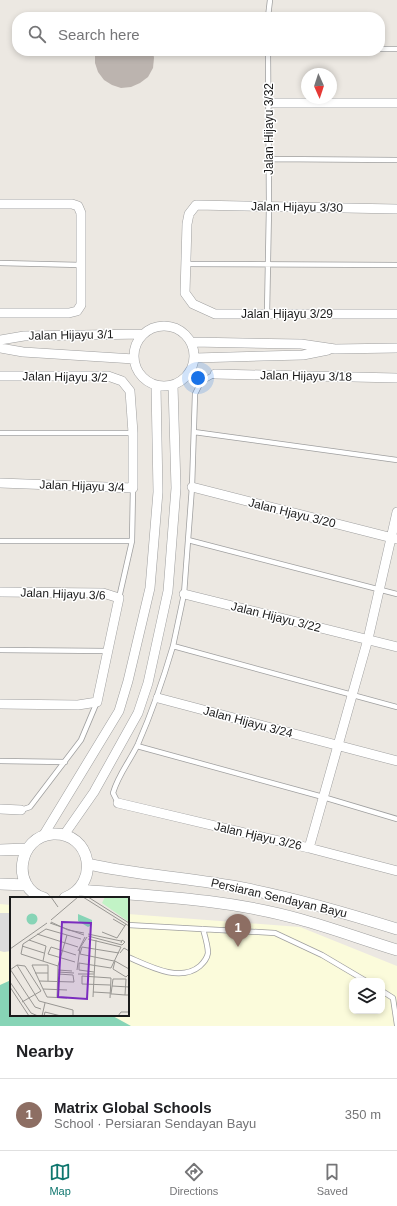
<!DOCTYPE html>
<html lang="en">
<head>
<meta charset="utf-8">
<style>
  :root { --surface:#fff; --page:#f6f6f6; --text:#202124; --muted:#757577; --line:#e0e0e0; --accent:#0f766e }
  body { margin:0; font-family:Arial,sans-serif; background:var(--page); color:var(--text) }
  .controls { position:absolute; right:12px; bottom:12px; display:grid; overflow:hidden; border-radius:8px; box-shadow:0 2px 6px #0003 }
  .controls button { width:36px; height:36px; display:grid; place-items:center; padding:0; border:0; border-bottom:1px solid var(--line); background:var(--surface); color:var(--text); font:20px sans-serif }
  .compass { position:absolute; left:301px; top:68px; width:36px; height:36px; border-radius:50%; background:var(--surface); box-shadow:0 2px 6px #0003; rotate:177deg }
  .you { position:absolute; left:198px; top:378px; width:14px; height:14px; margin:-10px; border:3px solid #fff; border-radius:50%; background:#1a73e8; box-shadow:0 0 0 6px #1a73e833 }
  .badge { display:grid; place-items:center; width:26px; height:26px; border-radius:50%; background:var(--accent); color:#fff; font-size:13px; font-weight:700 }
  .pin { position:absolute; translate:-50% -33px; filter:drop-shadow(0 1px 2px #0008) }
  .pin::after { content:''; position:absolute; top:21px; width:14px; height:12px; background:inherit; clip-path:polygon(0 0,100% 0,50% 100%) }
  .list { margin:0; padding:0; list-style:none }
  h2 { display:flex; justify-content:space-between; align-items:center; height:52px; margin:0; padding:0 16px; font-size:17px }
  h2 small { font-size:13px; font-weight:400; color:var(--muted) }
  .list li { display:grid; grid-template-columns:26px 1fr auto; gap:12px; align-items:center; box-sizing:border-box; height:72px; padding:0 16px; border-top:1px solid var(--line) }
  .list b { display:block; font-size:15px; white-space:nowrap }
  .list p { margin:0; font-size:13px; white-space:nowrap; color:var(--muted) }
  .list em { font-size:13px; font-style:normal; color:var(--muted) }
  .icon { flex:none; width:22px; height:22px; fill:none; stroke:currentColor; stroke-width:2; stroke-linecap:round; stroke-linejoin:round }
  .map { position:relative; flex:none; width:397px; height:1026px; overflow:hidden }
  .search { position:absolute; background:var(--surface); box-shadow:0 2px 6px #0003; left:12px; right:12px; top:12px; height:44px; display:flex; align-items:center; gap:10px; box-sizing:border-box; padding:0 14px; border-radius:16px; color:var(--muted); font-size:15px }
  .sheet { height:124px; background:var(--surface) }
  nav { display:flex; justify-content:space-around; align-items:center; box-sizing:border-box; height:56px; border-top:1px solid var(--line); background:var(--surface); font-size:11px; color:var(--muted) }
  nav a { display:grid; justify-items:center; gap:2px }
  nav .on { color:var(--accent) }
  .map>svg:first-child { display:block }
</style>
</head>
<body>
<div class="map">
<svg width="397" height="1026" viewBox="0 0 397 1026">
  <rect width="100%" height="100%" fill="#ece8e2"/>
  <path fill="#fbfbdb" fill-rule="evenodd" d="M0,904L11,905V1015H128V914L300,927L397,966V1026H0ZM352,981H382V1011H352Z"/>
  <path fill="#87d4b6" d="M11,980V1015H111L131,1026H0V985Z"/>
  <path fill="#dbdbdb" d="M0,913H11V951L4,952L0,951Z"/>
  <path fill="#bcb4af" d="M95,51H153L154,58L153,68L148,77L140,83L131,87L121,88L112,85L104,80L98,72L95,63Z"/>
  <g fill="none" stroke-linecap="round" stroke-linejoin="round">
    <g stroke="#9f9f9f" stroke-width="6">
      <path id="service" d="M268,17L270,0
        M380,49H397
        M269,159L397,160
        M0,263L81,265
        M186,264L397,265
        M267,314L269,207L268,51
        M194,432L397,460
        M0,433H133
        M188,540L397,594
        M0,541H132
        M119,598L132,541L133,488
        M173,646L184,594L192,487L195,394L201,382L215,374
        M0,650L108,651
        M137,746L323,797L397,819
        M0,761L65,762
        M118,803L113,793C118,775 130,761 138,744C152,712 163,680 173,646L397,707
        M21,810L30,807L81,740L97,702
        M128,925L275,933L322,955L366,981
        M128,957C149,966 180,983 200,966C204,962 207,959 208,953C208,946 205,936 203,929
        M382,991L393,998L397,1025"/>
    </g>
    <g stroke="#9f9f9f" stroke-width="10">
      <path id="minor" d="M269,103H397
        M0,204H72L78,206L81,213V305L77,311L69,313H0
        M397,209L196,205L189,214L187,224L185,293L193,304L215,314H397
        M134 356a30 30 0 1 1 60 0a30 30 0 1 1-60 0Z
        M0,340L24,336L143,334
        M192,342L301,344L335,349L397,348
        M0,348L23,352L134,359
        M195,358L303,355L328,350
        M215,374L397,378
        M0,376H108L122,381L130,391L133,433V488L0,483
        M192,487L396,539
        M0,592L103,593L119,598L97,702L78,705L0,704
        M184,594L397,647
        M158,698L397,761
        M118,803L309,848L397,871
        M0,809L21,810
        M64,835L94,792L138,713L148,683L168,591L176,488L173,385
        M43,836L119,711L128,681L150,588L158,492L156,386
        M309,848L368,639L397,512"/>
    </g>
    <g stroke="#9f9f9f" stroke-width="12">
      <path id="tertiary" d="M0,850L26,849
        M88,864C136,875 184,877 232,886C288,896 343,912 397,929
        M0,884L27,885
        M79,890C152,896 228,899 299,919C332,928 364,940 397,950
        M44,898C10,888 18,836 53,834C91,832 101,884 65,898"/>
    </g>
    <use href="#service" stroke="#fff" stroke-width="4.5"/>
    <use href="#minor" stroke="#fff" stroke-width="9"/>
    <use href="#tertiary" stroke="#fff" stroke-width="11"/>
  </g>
  <g text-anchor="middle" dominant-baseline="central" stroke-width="3" stroke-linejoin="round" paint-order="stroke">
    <g font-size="12" fill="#1b1b1b" stroke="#fff">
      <text transform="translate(269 129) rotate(-90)">Jalan Hijayu 3/32</text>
      <text transform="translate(297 207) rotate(1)">Jalan Hijayu 3/30</text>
      <text x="287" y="314">Jalan Hijayu 3/29</text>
      <text transform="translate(71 335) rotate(-1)">Jalan Hijayu 3/1</text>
      <text transform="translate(306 376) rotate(1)">Jalan Hijayu 3/18</text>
      <text transform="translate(65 377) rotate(1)">Jalan Hijayu 3/2</text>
      <text transform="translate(82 486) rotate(2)">Jalan Hijayu 3/4</text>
      <text transform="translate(292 513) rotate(14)">Jalan Hjayu 3/20</text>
      <text transform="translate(63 594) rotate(2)">Jalan Hijayu 3/6</text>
      <text transform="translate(276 617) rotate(14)">Jalan Hijayu 3/22</text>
      <text transform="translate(248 722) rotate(15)">Jalan Hijayu 3/24</text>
      <text transform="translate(258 836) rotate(13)">Jalan Hjayu 3/26</text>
      <text transform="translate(279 898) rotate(13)">Persiaran Sendayan Bayu</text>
    </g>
  </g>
  <g transform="translate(10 897)">
    <rect width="119" height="119" fill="#ece8e2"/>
    <path d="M95,0H119V25L92,6Z" fill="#c2f3c6"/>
    <path d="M16.5 22a5.5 5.5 0 1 1 11 0a5.5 5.5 0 1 1-11 0ZM68,17L82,23V28L78,30L68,24Z" fill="#87d4b6"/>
    <path fill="none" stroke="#989692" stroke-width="1" d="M41,0L48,10M73,0L119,29M78,0L119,26M103,22L115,29M41,23L68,0M41,25L58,33L74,36M40,26L74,38M92,35L107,41L116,27M27,37L68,50M78,37L111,44M78,39L112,48L115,45L112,43L111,46M78,42L111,50L101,71L69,66V73L84,75M19,43L36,49L33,64M12,49L34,56M0,52L37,26M68,54L75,40M110,56L114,51L119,54M104,64L70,57L72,50L109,56M105,64L103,72L116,80L119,77M105,64L119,72M65,65L38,57L41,50L66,58M7,68L29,104L63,113V119M48,69L11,57L13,47L36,32L71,42M0,72L25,110L31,112M0,73L7,68L15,69L31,94L12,105M48,73L62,74M67,73L70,51L77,40M48,75L64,76M25,76H38M68,77H84M29,84L64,85L63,78L48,77M38,84V68H22L33,92L57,93M0,85L21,116L28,119M102,89L119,90M0,90L19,119M33,92L37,100L57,101M83,95L100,96M115,98L116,82H103L101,97H103L115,98H119M83,100L86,43M47,101L48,69L57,38M100,101L101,81L72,79V87L100,88M32,119L35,106M34,119L35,115L51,119M108,119L111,115H119"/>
    <path fill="#7b2cbf" fill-opacity="0.15" stroke="#7b2cbf" stroke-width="2" d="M52,25L81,26L77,102L48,100Z"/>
    <rect width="119" height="119" fill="none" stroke="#1b1b1b" stroke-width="2"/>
  </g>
</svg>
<div class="controls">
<button><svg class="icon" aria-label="layers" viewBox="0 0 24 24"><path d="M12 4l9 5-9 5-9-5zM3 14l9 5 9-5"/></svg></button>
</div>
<svg class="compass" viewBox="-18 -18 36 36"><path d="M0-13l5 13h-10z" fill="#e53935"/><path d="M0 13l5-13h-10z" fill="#757577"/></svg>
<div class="you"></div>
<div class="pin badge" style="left:238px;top:947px;background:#8d6e63">1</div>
<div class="search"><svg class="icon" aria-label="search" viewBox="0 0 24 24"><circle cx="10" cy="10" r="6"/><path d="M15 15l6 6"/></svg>Search here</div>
</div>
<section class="sheet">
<h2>Nearby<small></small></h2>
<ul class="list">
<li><span class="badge" style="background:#8d6e63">1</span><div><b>Matrix Global Schools</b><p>School · Persiaran Sendayan Bayu</p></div><em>350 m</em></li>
</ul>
</section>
<nav>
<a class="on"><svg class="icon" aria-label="map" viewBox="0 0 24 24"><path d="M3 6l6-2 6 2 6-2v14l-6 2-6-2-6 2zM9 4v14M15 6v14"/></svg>Map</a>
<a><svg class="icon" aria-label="directions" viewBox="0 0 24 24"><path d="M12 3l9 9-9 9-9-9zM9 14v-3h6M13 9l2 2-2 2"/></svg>Directions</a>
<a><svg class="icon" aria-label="saved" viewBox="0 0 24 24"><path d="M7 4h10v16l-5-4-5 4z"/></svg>Saved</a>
</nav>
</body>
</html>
